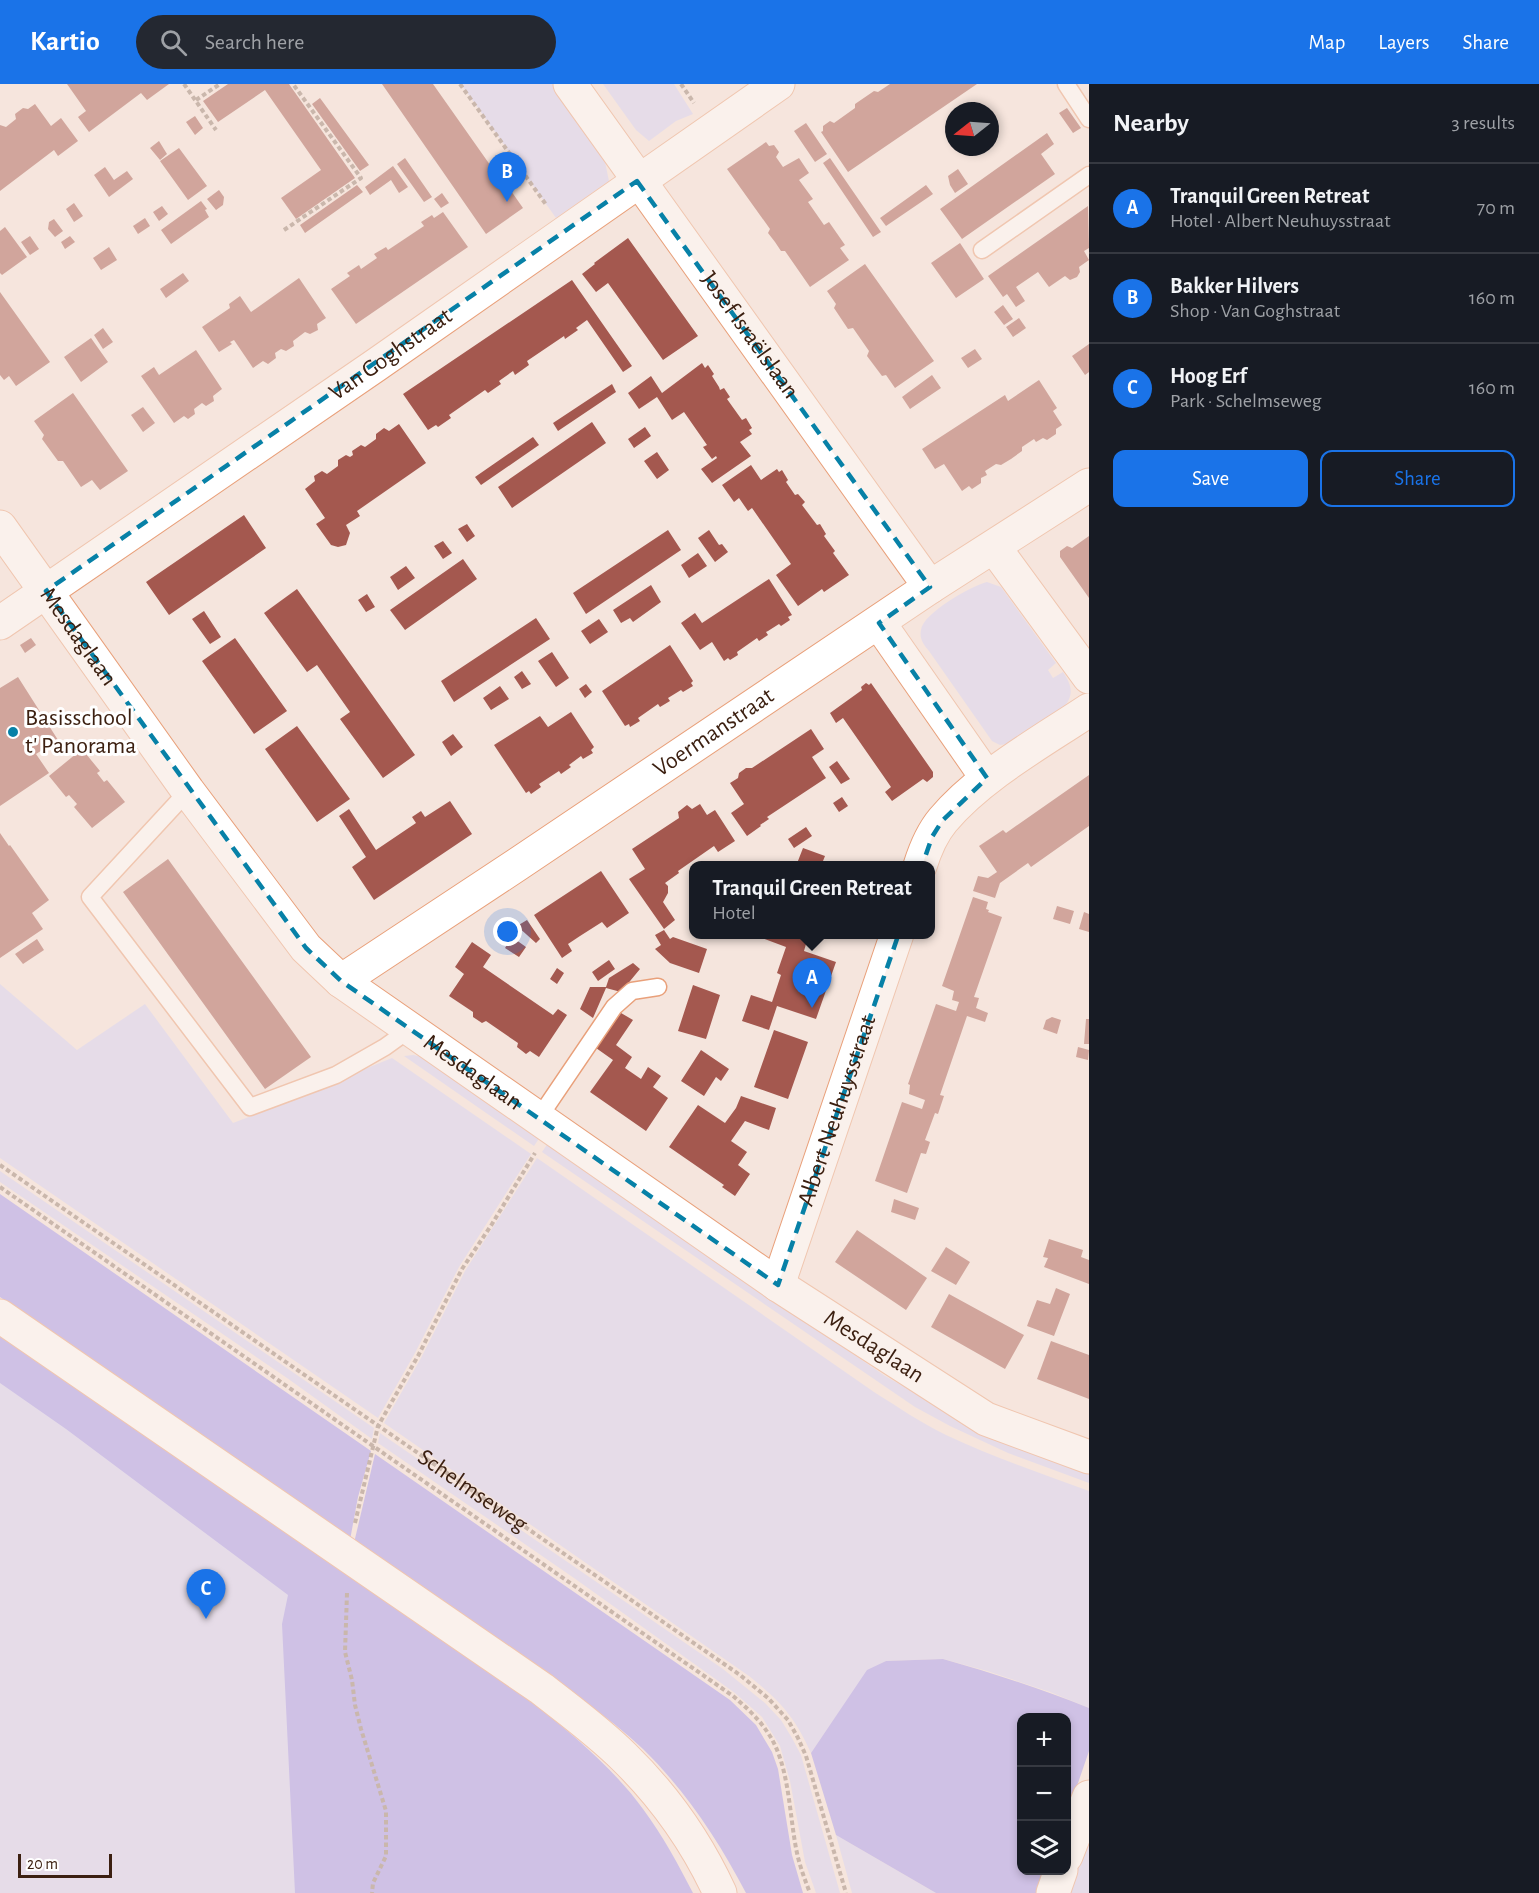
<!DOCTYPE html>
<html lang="en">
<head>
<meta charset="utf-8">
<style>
  :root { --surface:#171b24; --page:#242831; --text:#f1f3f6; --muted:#9ea1a6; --line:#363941; --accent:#1a73e8 }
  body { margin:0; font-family:"Alegreya Sans",sans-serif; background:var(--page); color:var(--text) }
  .controls { position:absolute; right:18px; bottom:18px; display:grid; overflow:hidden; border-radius:12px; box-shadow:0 3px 9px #0003 }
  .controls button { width:54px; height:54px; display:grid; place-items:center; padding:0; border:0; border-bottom:2px solid var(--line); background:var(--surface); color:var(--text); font:30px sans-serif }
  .compass { position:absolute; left:945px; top:18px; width:54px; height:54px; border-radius:50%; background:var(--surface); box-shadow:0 3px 9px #0003; rotate:253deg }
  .scale { position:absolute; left:18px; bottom:15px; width:94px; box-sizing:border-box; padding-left:6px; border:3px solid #3c2011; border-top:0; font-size:16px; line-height:21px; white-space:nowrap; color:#3c2011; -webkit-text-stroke:4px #fff; paint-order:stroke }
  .you { position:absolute; left:508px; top:848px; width:21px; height:21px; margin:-15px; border:4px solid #fff; border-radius:50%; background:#1a73e8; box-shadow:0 0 0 9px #1a73e833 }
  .badge { display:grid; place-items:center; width:39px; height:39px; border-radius:50%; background:var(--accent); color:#fff; font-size:20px; font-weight:700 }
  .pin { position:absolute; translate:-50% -50px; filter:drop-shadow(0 2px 3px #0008) }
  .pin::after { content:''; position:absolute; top:32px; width:21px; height:18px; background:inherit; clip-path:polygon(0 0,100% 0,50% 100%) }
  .popup { position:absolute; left:689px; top:777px; width:246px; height:78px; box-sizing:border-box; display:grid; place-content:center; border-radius:12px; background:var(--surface); filter:drop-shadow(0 2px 4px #0005); font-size:20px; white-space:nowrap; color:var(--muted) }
  .popup b { font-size:22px; color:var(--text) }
  .popup::after { content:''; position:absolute; left:50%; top:100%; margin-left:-12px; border:12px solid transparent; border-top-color:var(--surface) }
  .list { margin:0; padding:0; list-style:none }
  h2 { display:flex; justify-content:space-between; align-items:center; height:78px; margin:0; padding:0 24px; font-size:26px }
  h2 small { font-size:20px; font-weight:400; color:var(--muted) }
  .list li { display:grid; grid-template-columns:39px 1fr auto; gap:18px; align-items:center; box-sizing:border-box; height:90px; padding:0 24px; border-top:2px solid var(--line) }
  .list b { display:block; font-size:22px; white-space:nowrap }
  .list p { margin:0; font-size:20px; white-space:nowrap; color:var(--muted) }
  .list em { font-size:20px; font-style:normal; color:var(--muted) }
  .actions { display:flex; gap:12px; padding:18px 24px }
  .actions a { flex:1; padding:14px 0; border:2px solid var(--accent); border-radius:12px; text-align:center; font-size:21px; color:var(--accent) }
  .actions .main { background:var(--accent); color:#fff }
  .icon { flex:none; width:33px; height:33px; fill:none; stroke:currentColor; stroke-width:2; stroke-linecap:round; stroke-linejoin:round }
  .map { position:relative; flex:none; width:1089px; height:1809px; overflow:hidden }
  header { display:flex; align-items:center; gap:36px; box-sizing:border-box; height:84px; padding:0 30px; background:var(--accent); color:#fff }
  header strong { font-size:28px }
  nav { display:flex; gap:33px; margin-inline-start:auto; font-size:21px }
  .search { width:420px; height:54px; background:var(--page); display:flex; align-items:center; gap:15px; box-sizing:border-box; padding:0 21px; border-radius:33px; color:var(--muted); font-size:22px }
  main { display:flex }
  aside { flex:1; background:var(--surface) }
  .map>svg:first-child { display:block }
</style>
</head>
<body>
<header>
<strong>Kartio</strong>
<div class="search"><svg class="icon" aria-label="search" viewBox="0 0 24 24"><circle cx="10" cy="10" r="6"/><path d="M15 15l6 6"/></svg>Search here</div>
<nav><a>Map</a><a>Layers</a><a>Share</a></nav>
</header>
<main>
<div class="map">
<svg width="1089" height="1809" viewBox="0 0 1089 1809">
  <rect width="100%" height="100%" fill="#f5e5dd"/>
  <path fill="#d3d1f6" d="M461,0H552L605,78L609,97L556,134Z
    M603,0H674L693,30L676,37L649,57L636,46Z
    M987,498L1001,503L1056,579L1048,586L1053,594L1063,588C1071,600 1075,610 1064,623L1013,659L1000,661L992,657L929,567C924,561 919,555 921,546C923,529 971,502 987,498Z
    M0,900L77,966L145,920L233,1039L340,998L360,987L392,974L531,1070L459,1183L415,1269L378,1334L0,1074Z
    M413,971L423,973L540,1053L534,1062L404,972Z
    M548,1059L885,1292L964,1336L1089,1387V1399L1008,1369L950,1342L915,1323L542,1068Z
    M537,1074L874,1308C898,1323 921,1339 946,1351C992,1373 1041,1389 1089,1407V1624L1050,1608L987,1587L943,1575L886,1577L867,1587L811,1669C794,1632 781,1618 749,1592L384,1339L421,1274L465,1187Z
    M0,1087L374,1344L372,1355L287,1294L0,1098Z
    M0,1250L532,1619C572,1649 612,1683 641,1725C660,1752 675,1781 692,1809H0Z
    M380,1349L723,1585L765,1619L781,1636L792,1654L801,1671L840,1809H816L805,1778L790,1697L780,1662L762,1633L735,1609L574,1494L378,1359Z
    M1089,1745V1809H1066Z
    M836,1751L936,1809H852Z"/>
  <path fill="#9f95f0" d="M0,1110L371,1367L358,1413L350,1456L0,1213Z
    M0,1250L533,1619C571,1649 615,1686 643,1725C663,1752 678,1780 693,1809H295L282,1540L288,1511L66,1345L0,1299Z
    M375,1370L730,1616L756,1641L772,1668L778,1685L792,1771L803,1809H746C719,1757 685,1706 643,1665C607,1631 564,1603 523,1575C466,1536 410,1498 354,1459Z
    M943,1575C993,1589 1041,1605 1089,1624V1667L1067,1731L1066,1634H1022V1786L1047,1787L1038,1809H936L836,1751L811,1669L867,1586L886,1577Z"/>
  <path fill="#a4584f" d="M67,0H169L147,16L141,9L89,48L78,33L86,27Z
    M228,0H289L355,94L296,135L281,114L321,86L265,6L218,38L203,17Z
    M382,0H433L507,105L509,104L523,124L486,150Z
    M890,0H977L848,88L821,48L823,47V42L830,37L834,39L855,24V20L874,7L878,8Z
    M320,14L369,81L360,87L312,20Z
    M35,20L51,42L61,34L78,57L58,72L54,66L0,107V41L6,43L16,35L15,30L23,24L28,25Z
    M1067,24L1081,44L1073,49L1059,29Z
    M195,32L203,44L195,51L186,38Z
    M806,39L827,70L815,78L794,47Z
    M1047,49L1054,60L1041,70L1055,90L962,155L940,125Z
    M159,57L167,70L160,76L150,64Z
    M766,58L769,62L774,61L779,68L776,73L783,83L799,74L809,89L799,96L813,115L808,118L824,141L829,138L845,161L840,164L849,176L810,203L785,167H781L775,158L768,149L770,145L727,85Z
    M179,64L207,102L188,116L160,77Z
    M405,74L432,113L424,118L397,80Z
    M830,74L881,148L873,153L823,79Z
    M393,82L408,103L399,109L391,96L370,111L365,103Z
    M105,83L114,96L127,87L133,95L109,113L94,91Z
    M958,85L968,100L955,109L950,101L948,92Z
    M357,101L363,108L305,149L300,141Z
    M926,101L933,110L886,142L880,134Z
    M219,106L224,113L223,121L216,126L207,115Z
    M442,109L449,119L441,124L434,115Z
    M201,117L207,125L205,126L209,133L171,160L161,146Z
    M74,119L83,132L74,138L66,125Z
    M162,122L168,130L159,137L153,128Z
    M1088,122L1089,164L1084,167L1089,176L1079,183L1080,188L1077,193L1070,196L1065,192L1049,203L1038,188L1016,203L1025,217L1016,223L1007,210L1003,213L988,192Z
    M443,128L468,163L356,240L331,205L350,192L347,189L359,181L361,185L377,174L374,170L386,163L388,166L424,142L421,138L432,131L434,134Z
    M145,134L150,142L138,150L133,142Z
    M54,135L63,147L55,153L48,145L49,138Z
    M5,143L27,173L2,191L0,189V147Z
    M30,152L39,165L30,171L21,158Z
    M70,152L75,158L65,165L61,158Z
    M628,154L698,252L663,276L608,199L596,208L582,190L595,180L594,179Z
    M960,159L984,195L956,214L931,179Z
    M109,163L117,176L101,186L93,174Z
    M865,180L934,277L895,304L886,291L882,292L867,272L869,267L853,244L848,245L834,224L836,220L827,207Z
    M183,189L189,197L166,214L160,205Z
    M299,194L326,234L317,240L318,246L310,250L305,248L293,257L294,262L286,267L281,265L275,269L276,274L268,280L263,277L253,284L234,256L230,258L232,260L219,268L202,243L230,224L229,220L240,212L251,228Z
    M572,196L632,282L623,288L587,236L576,244L578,246L565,255L564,252L527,277L529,281L515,291L513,287L499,297L501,300L488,309L485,306L449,331L451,334L438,343L436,341L428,346L403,310Z
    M0,208L50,278L16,302L9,292L4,296L0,291Z
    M1003,221L1013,235L1004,241L994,228Z
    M1019,234L1026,244L1013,253L1006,243Z
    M103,244L113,258L103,265L94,251Z
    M91,254L108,278L81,298L64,273Z
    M1089,260V288L1085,291L1072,272Z
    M975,265L982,275L968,284L961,274Z
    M196,266L222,305L213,312L214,317L206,322L202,319L194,325L195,330L188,335L184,332L174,339L141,292L154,283L159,291Z
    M702,279L705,284L708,281L714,290L712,292L719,303L720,306L724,304L730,313L727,315L742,336L746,334L752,344L749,346L752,350L740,358L751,372L712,399L701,385L717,374L716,372L712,375L703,363L707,361L684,328L672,336L657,313L639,325L628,309L651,292L662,309Z
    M932,291L941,304L910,325L902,313Z
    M1039,296L1057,324L1053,327L1062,341L1056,345V350L1047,356L1043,354L1036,358L1034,355L1022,363V367L1011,375L1001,381L996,380L985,387L987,391L981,394V399L972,405L969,402L962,407L944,380L935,385L922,365L1005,311L1008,317Z
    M612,300L616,308L558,347L553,339Z
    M73,309L128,387L100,406L92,396L81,403L63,377H58L42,355L44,351L34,337Z
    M143,323L155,339L143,348L131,331Z
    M592,338L606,359L512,424L498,403Z
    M399,340L426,379L357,427L360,432L346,441L350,449L346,461L338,463L331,461L316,440L325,434L305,405L315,397L314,392L322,387L327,390L338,382V376L346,371L350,373L353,371L352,367L361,361L365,363L376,355V350L384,344L389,347Z
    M645,343L651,352L634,364L628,355Z
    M533,353L539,361L481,401L475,393Z
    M657,368L669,386L657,395L644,377Z
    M751,381L761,396L777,385L779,388L782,386L788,396L786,398L795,411L798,410L805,418L802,421L817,441L820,440L826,450L824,452L835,467L833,469L849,491L824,508L822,505L798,522L776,491L791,480L752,424L748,427L739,414L734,418L722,401Z
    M244,431L266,464L169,531L146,498Z
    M467,440L475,452L467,458L458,445Z
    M668,446L681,466L586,530L573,509Z
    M709,446L719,461L722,460L728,468L715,478L698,454Z
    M1089,452V514L1060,473V467L1067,462L1072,464Z
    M443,457L452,469L443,475L434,462Z
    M698,469L707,482L689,494L681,481Z
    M463,475L477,495L405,546L390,526Z
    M406,482L415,494L398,506L390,493Z
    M769,495L792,531L788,533L790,536L781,542L779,540L768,547L766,548L768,551L759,557L757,554L737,568L738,571L730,576L728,574L724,577L712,558L700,566L681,539L695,529L702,539Z
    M651,501L661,518L633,538L630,534L621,539L613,526Z
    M297,505L415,671L383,694L340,635L350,628L317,581L307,588L264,529Z
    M367,510L375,523L366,528L358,516Z
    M204,527L221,553L210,560L192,535Z
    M536,534L550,555L454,618L441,597Z
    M599,535L608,548L590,560L581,547Z
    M31,554L36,561L25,569L20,561Z
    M235,554L287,627L254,650L202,577Z
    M670,561L693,597L691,599L693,602L683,608L681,606L668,614L670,617L660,623L658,620L638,634L640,637L630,643L629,640L625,642L602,607Z
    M552,568L569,594L556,603L538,577Z
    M522,587L531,600L522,605L514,593Z
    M18,593L58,656L36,670L49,689L0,722V604Z
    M866,599L869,601L871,599L933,688V693L927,698L923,695L892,717L885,708L891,703L882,690L843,634L836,639L830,629L862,606L861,603Z
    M586,600L592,608L585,614L579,605Z
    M500,602L509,615L491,626L483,614Z
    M571,628L594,663L591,666L593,669L583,675L581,672L569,681L571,683L561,690L559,687L539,700L541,703L531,710L529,707L526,709L494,661L540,632L548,643Z
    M297,642L350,715L317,738L265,665Z
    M811,645L824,665L812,673L826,694L767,733L769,735L760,741L761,742L747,752L731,729L744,720L730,699L738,694L739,689L746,684H752Z
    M453,650L463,663L451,672L442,658Z
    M82,665L100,687L97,689L104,698L107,696L125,718L92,744L74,723L77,720L69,711L66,713L49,692Z
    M837,677L850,695L841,700L829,683Z
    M1089,691V742L1031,783L1028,779L1000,799L995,814L973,807L978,792L988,794L997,788L979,762L1003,746L1006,749Z
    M842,713L848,722L839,728L833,719Z
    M450,717L472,750L374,816L352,783L366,773L339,732L349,725L376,766L416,739L412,733L421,727L425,733Z
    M700,720L707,731L715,726L735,757L718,768L714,762L678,787L679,789L665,799L668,802V809L663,818L675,836L664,845L629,795L645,785L632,765L679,734L678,728L687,721L692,725Z
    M806,743L812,752L794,764L788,755Z
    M0,749L9,762L10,761L49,816L32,829L43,845L0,874Z
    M803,764L825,772L821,782H796Z
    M168,775L311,973L265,1005L123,808Z
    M601,787L629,829L607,844L602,838L580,852L568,860L572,867L562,874L534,831Z
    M973,813L988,818L986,825L989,826L988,828L1002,833L974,913L979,914L976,924L988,929L985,938L967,932L940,1011L944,1012L938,1030L935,1029L925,1056L930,1058L926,1070L921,1069L907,1109L875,1097L902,1018L922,1025L925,1016L909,1010L910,1001L908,1000L936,920L956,927L959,918L952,916L954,907L942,902Z
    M1057,822L1074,827L1070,840L1053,835Z
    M1084,828L1089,830V848L1079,845Z
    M527,836L540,855L536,859L517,842Z
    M664,846L670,855L673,853L707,865L699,889L670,879L655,865L661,861L655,851Z
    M751,850H798L808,853L804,867L836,878L816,935L777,922L769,946L742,937L751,911L772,918L781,891L777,889L786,863Z
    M512,853L526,863L519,873L505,864Z
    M37,855L44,866L23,880L15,870Z
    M472,858L491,871L483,883L553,931L558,925L567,931L539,973L530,967L526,970L517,963L518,959L486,937L482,939L473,933V928L449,912L464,890L455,883Z
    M609,876L615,885L598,897L592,888Z
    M633,879L640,885L621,908L606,904L593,934L580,925L590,903H606L609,894Z
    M557,884L564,889L557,900L550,895Z
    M693,901L720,911L706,955L678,947Z
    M621,929L633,936L616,961L632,973L625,984L641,995L648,983L661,992L653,1003L668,1014L646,1047L590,1008L613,976L596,964Z
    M1052,933L1061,936L1057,950L1043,945L1046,936Z
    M1086,935H1089V960H1084Z
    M774,946L808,958L788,1015L754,1003Z
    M1078,963L1089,966L1088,976L1076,973Z
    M701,966L729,985L721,997L716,993L704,1012L681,997Z
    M741,1012L776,1024L769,1046L745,1037L731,1057L747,1068L738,1081L750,1090L735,1112L722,1103L724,1101L669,1063L698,1021L725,1039L736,1024Z
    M894,1115L919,1124L915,1136L891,1128Z
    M857,1146L927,1194L906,1226L835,1178Z
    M1049,1155L1083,1166L1081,1173L1089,1176V1200L1044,1183L1048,1174L1043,1173Z
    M946,1163L970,1178L956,1201L931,1187Z
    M1056,1204L1070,1210L1054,1252L1027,1242L1037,1216L1050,1220Z
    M949,1210L1024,1251L1005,1285L931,1243Z
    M1051,1257L1089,1271V1315L1037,1295Z"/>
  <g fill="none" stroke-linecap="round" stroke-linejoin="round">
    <g stroke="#e9a07a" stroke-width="19">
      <path id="lane" d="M1066,0L1089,35
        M982,166L1089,91
        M188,707L90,813L250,1023L336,991L385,963L410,945
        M538,1035L614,923L632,907L658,903"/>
    </g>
    <g stroke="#e9a07a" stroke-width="35">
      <g id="street">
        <path id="s2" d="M570,0L930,503"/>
        <path id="s3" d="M0,443L188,707L306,864L341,897L778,1201L986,1335L1089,1373"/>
        <path d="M994,463L1089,593"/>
        <path id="s4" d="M0,539L376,281L778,0"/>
        <path d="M879,539L987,694"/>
        <path d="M920,782C925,766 932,749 943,736C980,692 1041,658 1089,626"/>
        <path id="s5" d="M341,897L518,780L930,503L1089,401"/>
        <path id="s6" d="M778,1201L897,850"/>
        <path d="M1066,1772L1089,1713"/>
        <path d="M1053,1809L1061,1786"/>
      </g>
    </g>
    <g stroke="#e9a07a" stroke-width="35">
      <path id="secondary" d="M0,1232L542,1605C570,1627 599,1648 624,1673C664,1712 697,1759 720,1809"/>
    </g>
    <g stroke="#947e72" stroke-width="4" stroke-dasharray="4.5 3" stroke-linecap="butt">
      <path d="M184,0L216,46"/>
      <path d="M460,0L547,122"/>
      <path d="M681,0L694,19"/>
      <path d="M196,16L220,0"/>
      <path d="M284,146L361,94L293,0"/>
      <path id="s1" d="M0,1081L740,1591L768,1614L788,1636L798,1654L806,1672L846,1809"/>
      <path d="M0,1103L733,1612C746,1623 759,1635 768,1649C790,1681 789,1732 797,1769C800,1783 805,1796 810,1809"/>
      <path d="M355,1439L378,1342L418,1272L462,1185L492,1140L535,1069"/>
      <path d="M347,1509L345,1568L352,1596L355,1621L361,1645L386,1727V1772L373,1799L372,1809"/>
    </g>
    <use href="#lane" stroke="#fff" stroke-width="16"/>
    <use href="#street" stroke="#fff" stroke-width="33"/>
    <use href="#secondary" stroke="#fff" stroke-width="33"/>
  </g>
  <path d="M0 0H1089V1809H0ZM637,97L930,503L879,539L987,694L942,737L932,753L778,1201L341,897L306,864L46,507Z" fill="#f5e5dd" fill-opacity=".55" fill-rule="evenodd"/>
  <path fill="none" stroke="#0781a7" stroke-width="4.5" stroke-dasharray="12 8" stroke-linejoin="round" d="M637,97L930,503L879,539L987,694L942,737L932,753L778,1201L341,897L306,864L46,507Z"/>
  <circle fill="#0781a7" stroke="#fff" stroke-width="2" cx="13" cy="648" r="6"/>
  <g text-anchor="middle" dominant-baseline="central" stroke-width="6" stroke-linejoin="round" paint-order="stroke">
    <g font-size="24" fill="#3c2011" stroke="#fff">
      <text stroke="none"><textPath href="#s2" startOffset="309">Josef Israëlslaan</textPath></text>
      <text stroke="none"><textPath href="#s4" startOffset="474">Van Goghstraat</textPath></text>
      <text stroke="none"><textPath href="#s3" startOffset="135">Mesdaglaan</textPath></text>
      <text stroke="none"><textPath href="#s5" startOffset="448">Voermanstraat</textPath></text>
      <text stroke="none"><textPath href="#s3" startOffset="729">Mesdaglaan</textPath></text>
      <text stroke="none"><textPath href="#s6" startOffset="184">Albert Neuhuysstraat</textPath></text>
      <text stroke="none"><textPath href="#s3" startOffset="1215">Mesdaglaan</textPath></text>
      <text stroke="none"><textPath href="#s1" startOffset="574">Schelmseweg</textPath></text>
    </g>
    <g font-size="24" fill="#3c2011" stroke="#fff" text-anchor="start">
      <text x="25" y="634">Basisschool<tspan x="25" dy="28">t' Panorama</tspan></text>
    </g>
  </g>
</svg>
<div class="controls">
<button>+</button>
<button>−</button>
<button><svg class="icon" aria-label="layers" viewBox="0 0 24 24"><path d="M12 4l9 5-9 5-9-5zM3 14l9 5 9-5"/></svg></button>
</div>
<svg class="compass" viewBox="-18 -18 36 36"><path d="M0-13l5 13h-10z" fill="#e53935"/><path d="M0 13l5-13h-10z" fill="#9ea1a6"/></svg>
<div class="scale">20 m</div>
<div class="you"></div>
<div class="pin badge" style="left:812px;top:924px">A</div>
<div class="popup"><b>Tranquil Green Retreat</b>Hotel</div>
<div class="pin badge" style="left:507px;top:118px">B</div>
<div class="pin badge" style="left:206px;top:1535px">C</div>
</div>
<aside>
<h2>Nearby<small>3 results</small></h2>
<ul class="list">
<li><span class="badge">A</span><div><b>Tranquil Green Retreat</b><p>Hotel · Albert Neuhuysstraat</p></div><em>70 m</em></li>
<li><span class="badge">B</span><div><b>Bakker Hilvers</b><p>Shop · Van Goghstraat</p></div><em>160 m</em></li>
<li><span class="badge">C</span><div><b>Hoog Erf</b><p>Park · Schelmseweg</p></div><em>160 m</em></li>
</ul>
<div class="actions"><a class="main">Save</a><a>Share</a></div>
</aside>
</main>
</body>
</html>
